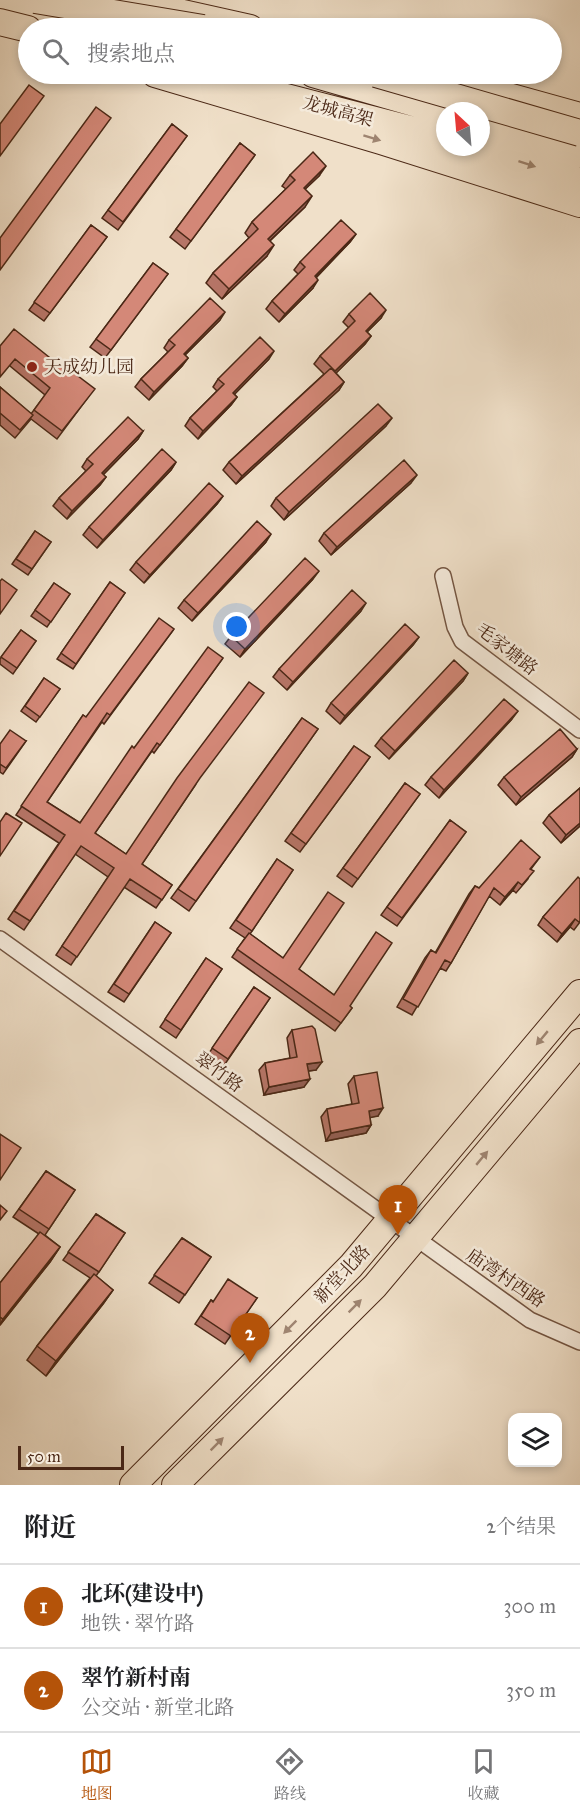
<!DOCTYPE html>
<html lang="zh">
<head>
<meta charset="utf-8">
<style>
  :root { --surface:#fff; --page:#f6f6f6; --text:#202124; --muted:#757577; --line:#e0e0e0; --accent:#b45309 }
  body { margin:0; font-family:"IM FELL Great Primer","Noto Serif SC",serif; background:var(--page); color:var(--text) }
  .controls { position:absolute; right:18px; bottom:18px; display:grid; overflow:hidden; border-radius:12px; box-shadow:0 3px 9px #0003 }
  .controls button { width:54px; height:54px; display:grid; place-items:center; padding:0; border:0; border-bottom:2px solid var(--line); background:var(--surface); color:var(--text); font:30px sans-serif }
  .compass { position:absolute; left:436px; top:102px; width:54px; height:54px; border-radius:50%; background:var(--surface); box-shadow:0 3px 9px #0003; rotate:334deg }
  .scale { position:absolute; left:18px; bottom:15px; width:106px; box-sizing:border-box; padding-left:6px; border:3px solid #4b2816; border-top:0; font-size:16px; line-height:21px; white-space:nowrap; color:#4b2816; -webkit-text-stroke:4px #f5ebdc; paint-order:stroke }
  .you { position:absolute; left:237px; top:627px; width:21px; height:21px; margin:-15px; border:4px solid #fff; border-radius:50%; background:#1a73e8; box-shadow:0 0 0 9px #1a73e833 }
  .badge { display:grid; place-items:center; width:39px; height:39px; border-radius:50%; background:var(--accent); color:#fff; font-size:20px; font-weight:700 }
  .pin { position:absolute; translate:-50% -50px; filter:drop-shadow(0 2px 3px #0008) }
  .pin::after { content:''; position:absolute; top:32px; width:21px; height:18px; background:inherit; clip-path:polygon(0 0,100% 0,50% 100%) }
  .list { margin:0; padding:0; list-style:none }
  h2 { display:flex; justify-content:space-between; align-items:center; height:78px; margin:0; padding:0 24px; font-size:26px }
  h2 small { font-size:20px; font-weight:400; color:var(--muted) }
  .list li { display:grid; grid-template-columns:39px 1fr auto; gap:18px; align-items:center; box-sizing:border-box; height:84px; padding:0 24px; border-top:2px solid var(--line) }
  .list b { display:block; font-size:22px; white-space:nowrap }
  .list p { margin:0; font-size:20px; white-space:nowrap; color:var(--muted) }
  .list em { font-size:20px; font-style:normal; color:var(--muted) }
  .icon { flex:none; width:33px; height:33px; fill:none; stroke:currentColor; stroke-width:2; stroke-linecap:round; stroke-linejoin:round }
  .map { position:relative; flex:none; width:580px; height:1485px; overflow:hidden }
  .search { position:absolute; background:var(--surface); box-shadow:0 3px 9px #0003; left:18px; right:18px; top:18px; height:66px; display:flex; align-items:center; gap:15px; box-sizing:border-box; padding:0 21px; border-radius:33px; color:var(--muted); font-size:22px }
  .sheet { height:246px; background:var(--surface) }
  nav { display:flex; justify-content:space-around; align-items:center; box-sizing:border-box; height:84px; border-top:2px solid var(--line); background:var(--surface); font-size:16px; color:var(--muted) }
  nav a { display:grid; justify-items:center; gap:3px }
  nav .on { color:var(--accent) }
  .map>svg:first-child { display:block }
</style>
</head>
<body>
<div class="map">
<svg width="580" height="1485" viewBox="0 0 580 1485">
  <rect width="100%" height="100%" fill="#f0e0c9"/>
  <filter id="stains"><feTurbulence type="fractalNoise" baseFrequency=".00333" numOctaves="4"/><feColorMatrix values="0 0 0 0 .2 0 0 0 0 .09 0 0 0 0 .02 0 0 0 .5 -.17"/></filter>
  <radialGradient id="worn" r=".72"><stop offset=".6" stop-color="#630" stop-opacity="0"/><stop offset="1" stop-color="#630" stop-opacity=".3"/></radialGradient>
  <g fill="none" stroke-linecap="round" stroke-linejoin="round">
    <g stroke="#745643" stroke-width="18">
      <path id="minor" d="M443,576L455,627L462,641L580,730
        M0,939L530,1320L580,1342"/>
    </g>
    <g stroke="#4b2816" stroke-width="28">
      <path id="primary" d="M125,0L250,28
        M155,74L381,141L580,204
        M429,74L580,116
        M133,1485L351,1266L580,993
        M175,1485L375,1286L580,1042"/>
    </g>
    <g stroke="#4b2816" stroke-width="28">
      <path id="trunk" d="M0,22L28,29
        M197,74L445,138
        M313,74L445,112
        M481,123L580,154
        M473,147L580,181"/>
    </g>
    <use href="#minor" stroke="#f5ebdc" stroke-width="15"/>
    <use href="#primary" stroke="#f0e0c9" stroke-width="26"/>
    <use href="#trunk" stroke="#f0e0c9" stroke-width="26"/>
    <g stroke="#4b2816" stroke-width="28" stroke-linecap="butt">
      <path id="trunk-bridge" d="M35,0L203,28
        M376,74L580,133"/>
    </g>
    <use href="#trunk-bridge" stroke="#f0e0c9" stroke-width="26"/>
  </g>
  <path fill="#b67567" stroke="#4b2816" stroke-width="1.5" d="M172,124L187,136L118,230L102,218Z
    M240,143L255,155L185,249L170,237Z
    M290,175L319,176L305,189V207L270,241L267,256L222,299L206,283L213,273L249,238L245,233L252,222L286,189L282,186Z
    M91,225L107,237L44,321L29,310Z
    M356,234L350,242L316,278L313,288L279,322L266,309L272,301L298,274L294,270L300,262Z
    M153,263L168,274L105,358L90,347Z
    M349,314L381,318L367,332L371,336L365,344L336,373L344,382L339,390L236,484L223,470L229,462L324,374L314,364L320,356L349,328L343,322Z
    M220,320L185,355L188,358L182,366L149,400L135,387L141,379L168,352L164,348L169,340Z
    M0,346L89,396L57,439L31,419L15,438L0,425V387L31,414L45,395L10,366Z
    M269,359L234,394L237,397L231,405L198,439L185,426L190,418L217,391L213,387L218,379Z
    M386,426L284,520L271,506L276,498Z
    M143,431L138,439L103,475L106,477L100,485L67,519L53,506L59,498L86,471L82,467L87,459Z
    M176,462L171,470L97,548L83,535L89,527Z
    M411,483L331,555L319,541L324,533Z
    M223,496L217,504L144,583L130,570L136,562Z
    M35,531L51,542L28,575L12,564Z
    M266,542L192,621L178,608L184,600Z
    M313,579L240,657L225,644L231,636Z
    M110,582L125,593L73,669L57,659Z
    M54,583L70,594L47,627L31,616Z
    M361,611L287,690L273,677L279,669Z
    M174,629L104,724L102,722L47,802L80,823L134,748L223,658L154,753L152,751L95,833L126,854L196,784L142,864L172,885L156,908L124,887L71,965L56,955L108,877L75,854L24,930L8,919L59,843L16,815L83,715L86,717Z
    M21,630L36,641L13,674L0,664V659Z
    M419,637L413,645L340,724L326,711L331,703Z
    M468,673L463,681L389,759L375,746L381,738Z
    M44,678L60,689L36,722L21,711Z
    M302,718L318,729L189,911L171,898Z
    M512,719L439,798L425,785L431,777Z
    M26,741L3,774L0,772V744Z
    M354,746L370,757L300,852L285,841Z
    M577,749L572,757L516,805L498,785L504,777Z
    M405,783L420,794L352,887L337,876Z
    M580,788V826L561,843L543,823L549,815Z
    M450,820L466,832L397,926L381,915Z
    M540,857L531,869L528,879L516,893L513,890L500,905L489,896L451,963L446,971L440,968L412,1015L397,1007L425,958L431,950L435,953L469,894L475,886L479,888Z
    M277,859L293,870L250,934L352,1008L335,1031L232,957L245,938L230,928Z
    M580,879V922L574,930L570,927L557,942L538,925L543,917Z
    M155,922L171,933L124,1002L108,992Z
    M206,958L222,969L176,1038L160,1027Z
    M254,987L270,998L223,1067L207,1056Z
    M292,1030L316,1070L308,1071L304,1087L264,1095L259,1070L265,1063L290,1058L287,1038Z
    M354,1076L378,1116L370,1117L371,1125L366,1133L326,1141L321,1117L327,1109L352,1104L348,1084Z
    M46,1171L75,1190L45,1235L60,1247L50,1262L0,1325V1283L39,1234L13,1217Z
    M96,1214L125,1233L96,1276L113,1290L103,1304L46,1376L27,1360L37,1346L90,1278L63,1260Z
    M182,1238L211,1257L179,1303L149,1283Z
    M257,1298L225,1344L195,1324L211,1300L213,1301Z"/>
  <path fill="#945f54" stroke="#4b2816" stroke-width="1.5" d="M326,166L319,176L296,198L304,188Z
    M312,196L305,207L261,249L268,239Z
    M356,234L350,242L309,284L315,276Z
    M274,245L267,256L222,299L229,289Z
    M318,280L313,288L279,322L285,314Z
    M386,310L381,318L360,339L366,331Z
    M225,312L220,320L178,362L184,354Z
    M371,336L365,344L330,379L335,371Z
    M274,351L269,359L228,401L233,393Z
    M188,358L182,366L149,400L154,392Z
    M344,382L339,390L236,484L242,476Z
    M237,397L231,405L198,439L203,431Z
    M392,418L386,426L284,520L289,512Z
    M143,431L138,439L97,481L102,473Z
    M176,462L171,470L97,548L103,540Z
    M417,475L411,483L331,555L337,547Z
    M106,477L100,485L67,519L72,511Z
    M223,496L217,504L144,583L150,575Z
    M271,534L266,542L192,621L198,613Z
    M319,571L313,579L240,657L245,649Z
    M366,603L361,611L287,690L293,682Z
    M419,637L413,645L340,724L345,716Z
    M468,673L463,681L389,759L395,751Z
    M518,711L512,719L439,798L444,790Z
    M577,749L572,757L516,805L521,797Z
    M580,823V826L561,843L566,835Z
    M518,882L513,890L500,905L505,897Z
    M575,919L570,927L557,942L562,934Z
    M322,1062L316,1070L301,1072L307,1064Z
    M310,1079L304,1087L264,1095L269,1087Z
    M383,1108L378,1116L363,1119L369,1111Z
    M371,1125L366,1133L326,1141L331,1133Z
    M60,1247L50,1262L0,1325L3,1319Z
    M113,1290L103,1304L46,1376L56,1361Z"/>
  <path fill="#d48878" stroke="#4b2816" stroke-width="1.5" d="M29,85L44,96L0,156V124Z
    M96,107L111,118L0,270V238Z
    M172,124L187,136L123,222L108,210Z
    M240,143L255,155L191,241L176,229Z
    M313,152L326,166L304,188L312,196L268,239L274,245L229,289L213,273L258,229L252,222L295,180L290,175Z
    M341,220L356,234L315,276L318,280L285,314L272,301L305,267L300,262Z
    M91,225L107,237L50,313L34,302Z
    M153,263L168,274L111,350L96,339Z
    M370,293L386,310L366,331L371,336L335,371L320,356L355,321L349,314Z
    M210,298L225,312L184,354L188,358L154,392L141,379L175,345L169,340Z
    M14,329L64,369L66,367L95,389L62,431L34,410L50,388L15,359L0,377V346Z
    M260,337L274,351L233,393L237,397L203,431L190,418L224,384L218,379Z
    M331,368L344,382L242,476L229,462Z
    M0,387L33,415L20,430L0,413Z
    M378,404L392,418L289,512L276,498Z
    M128,417L143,431L102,473L106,477L72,511L59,498L93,464L87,459Z
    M162,449L176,462L103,540L89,527Z
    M404,460L417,475L337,547L324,533Z
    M209,483L223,496L150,575L136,562Z
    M257,521L271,534L198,613L184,600Z
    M35,531L51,542L32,569L16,559Z
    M305,558L319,571L245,649L231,636Z
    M2,579L17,590L0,614V581Z
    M110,582L125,593L76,664L61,653Z
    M54,583L70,594L51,622L35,610Z
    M352,590L366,603L293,682L279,669Z
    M159,618L174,629L110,715L107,713L47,802L80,823L132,746L134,748L208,647L223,658L160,745L157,743L95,833L126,854L177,778L249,682L264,693L200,778L142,864L172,885L162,900L130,879L77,957L62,946L114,868L81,846L30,921L14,911L65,835L21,806L83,715L86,717Z
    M405,624L419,637L345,716L331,703Z
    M21,630L36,641L17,668L1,657Z
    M454,660L468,673L395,751L381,738Z
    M44,678L60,689L40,717L25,706Z
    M504,699L518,711L444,790L431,777Z
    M302,718L318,729L196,901L178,889Z
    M560,729L577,749L521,797L504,777Z
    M10,730L26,741L6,768L0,764V744Z
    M354,746L370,757L306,844L291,833Z
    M405,783L420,794L358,879L343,868Z
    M580,788V823L566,835L549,815Z
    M6,813L22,823L0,856V822Z
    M450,820L466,832L402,918L387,907Z
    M521,840L540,857L530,869L534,871L522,885L518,882L505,897L494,888L451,963L445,960L418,1007L403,999L431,950L436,953L475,886L479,888Z
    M277,859L293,870L252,931L236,920Z
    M578,877L580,879V921L579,922L575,919L562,934L543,917Z
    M328,892L344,903L299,969L334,995L376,932L392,943L350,1006L352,1008L341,1023L237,949L249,933L283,958Z
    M155,922L171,933L129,994L114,984Z
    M206,958L222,969L181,1030L165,1019Z
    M254,987L270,998L228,1059L212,1048Z
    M312,1026L315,1029L322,1062L307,1064L310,1079L269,1087L265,1063L297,1057L292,1030Z
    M377,1072L383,1108L369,1111L371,1125L331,1133L327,1109L359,1103L354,1076Z
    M0,1134L21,1148L0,1180Z
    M46,1171L75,1190L49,1229L19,1209Z
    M0,1205L7,1211L0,1220Z
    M96,1214L125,1233L99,1272L68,1252Z
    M40,1232L60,1247L3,1319L0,1317V1283Z
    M182,1238L211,1257L185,1295L154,1275Z
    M94,1274L113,1290L56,1361L37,1346Z
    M228,1279L257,1298L231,1336L201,1316L211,1300L213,1302Z"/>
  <defs><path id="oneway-solid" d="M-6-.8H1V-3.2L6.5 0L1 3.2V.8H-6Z" transform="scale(1.5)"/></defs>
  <g fill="#9e8470">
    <use href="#oneway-solid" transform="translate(372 138) rotate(17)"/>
    <use href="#oneway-solid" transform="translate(527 164) rotate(18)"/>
    <use href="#oneway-solid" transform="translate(542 1038) rotate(130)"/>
    <use href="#oneway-solid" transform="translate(482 1158) rotate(-50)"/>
    <use href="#oneway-solid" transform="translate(355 1306) rotate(-45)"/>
    <use href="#oneway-solid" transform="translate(290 1327) rotate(135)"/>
    <use href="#oneway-solid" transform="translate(217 1444) rotate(-45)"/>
  </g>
  <circle fill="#8f2418" stroke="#f5ebdc" stroke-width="2" cx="32" cy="367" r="6"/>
  <g text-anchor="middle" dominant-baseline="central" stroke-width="5" stroke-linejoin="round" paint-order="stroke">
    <g font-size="18" fill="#4b2816" stroke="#f5ebdc">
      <text transform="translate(338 111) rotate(15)">龙城高架</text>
      <text transform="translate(507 649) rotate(38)">毛家塘路</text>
      <text transform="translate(219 1072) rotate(36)">翠竹路</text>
      <text transform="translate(342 1274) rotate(-47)">新堂北路</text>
      <text transform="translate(506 1278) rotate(34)">庙湾村西路</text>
    </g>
    <g font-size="18" fill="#4b2816" stroke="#f5ebdc" text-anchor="start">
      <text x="44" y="367">天成幼儿园</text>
    </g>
  </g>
  <rect width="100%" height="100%" filter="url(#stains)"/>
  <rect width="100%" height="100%" fill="url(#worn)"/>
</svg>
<div class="controls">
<button><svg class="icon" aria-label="layers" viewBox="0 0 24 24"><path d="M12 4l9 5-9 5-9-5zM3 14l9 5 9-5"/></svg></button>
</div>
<svg class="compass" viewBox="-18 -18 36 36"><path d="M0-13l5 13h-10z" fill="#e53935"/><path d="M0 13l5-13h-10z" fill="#757577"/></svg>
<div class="scale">50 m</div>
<div class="you"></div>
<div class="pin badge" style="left:398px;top:1235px">1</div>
<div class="pin badge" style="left:250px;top:1363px">2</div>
<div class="search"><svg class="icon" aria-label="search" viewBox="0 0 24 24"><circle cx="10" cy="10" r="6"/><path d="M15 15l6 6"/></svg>搜索地点</div>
</div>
<section class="sheet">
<h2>附近<small>2个结果</small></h2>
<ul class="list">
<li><span class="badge">1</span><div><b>北环(建设中)</b><p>地铁 · 翠竹路</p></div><em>300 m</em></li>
<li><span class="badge">2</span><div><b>翠竹新村南</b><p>公交站 · 新堂北路</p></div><em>350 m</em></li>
</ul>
</section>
<nav>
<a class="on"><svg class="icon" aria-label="map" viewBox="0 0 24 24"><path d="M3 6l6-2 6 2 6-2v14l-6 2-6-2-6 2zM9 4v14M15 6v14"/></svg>地图</a>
<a><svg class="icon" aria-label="directions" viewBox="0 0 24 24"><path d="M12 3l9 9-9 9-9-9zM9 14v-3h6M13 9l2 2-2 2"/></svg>路线</a>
<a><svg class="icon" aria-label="saved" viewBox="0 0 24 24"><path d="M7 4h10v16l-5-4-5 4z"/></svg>收藏</a>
</nav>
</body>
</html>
